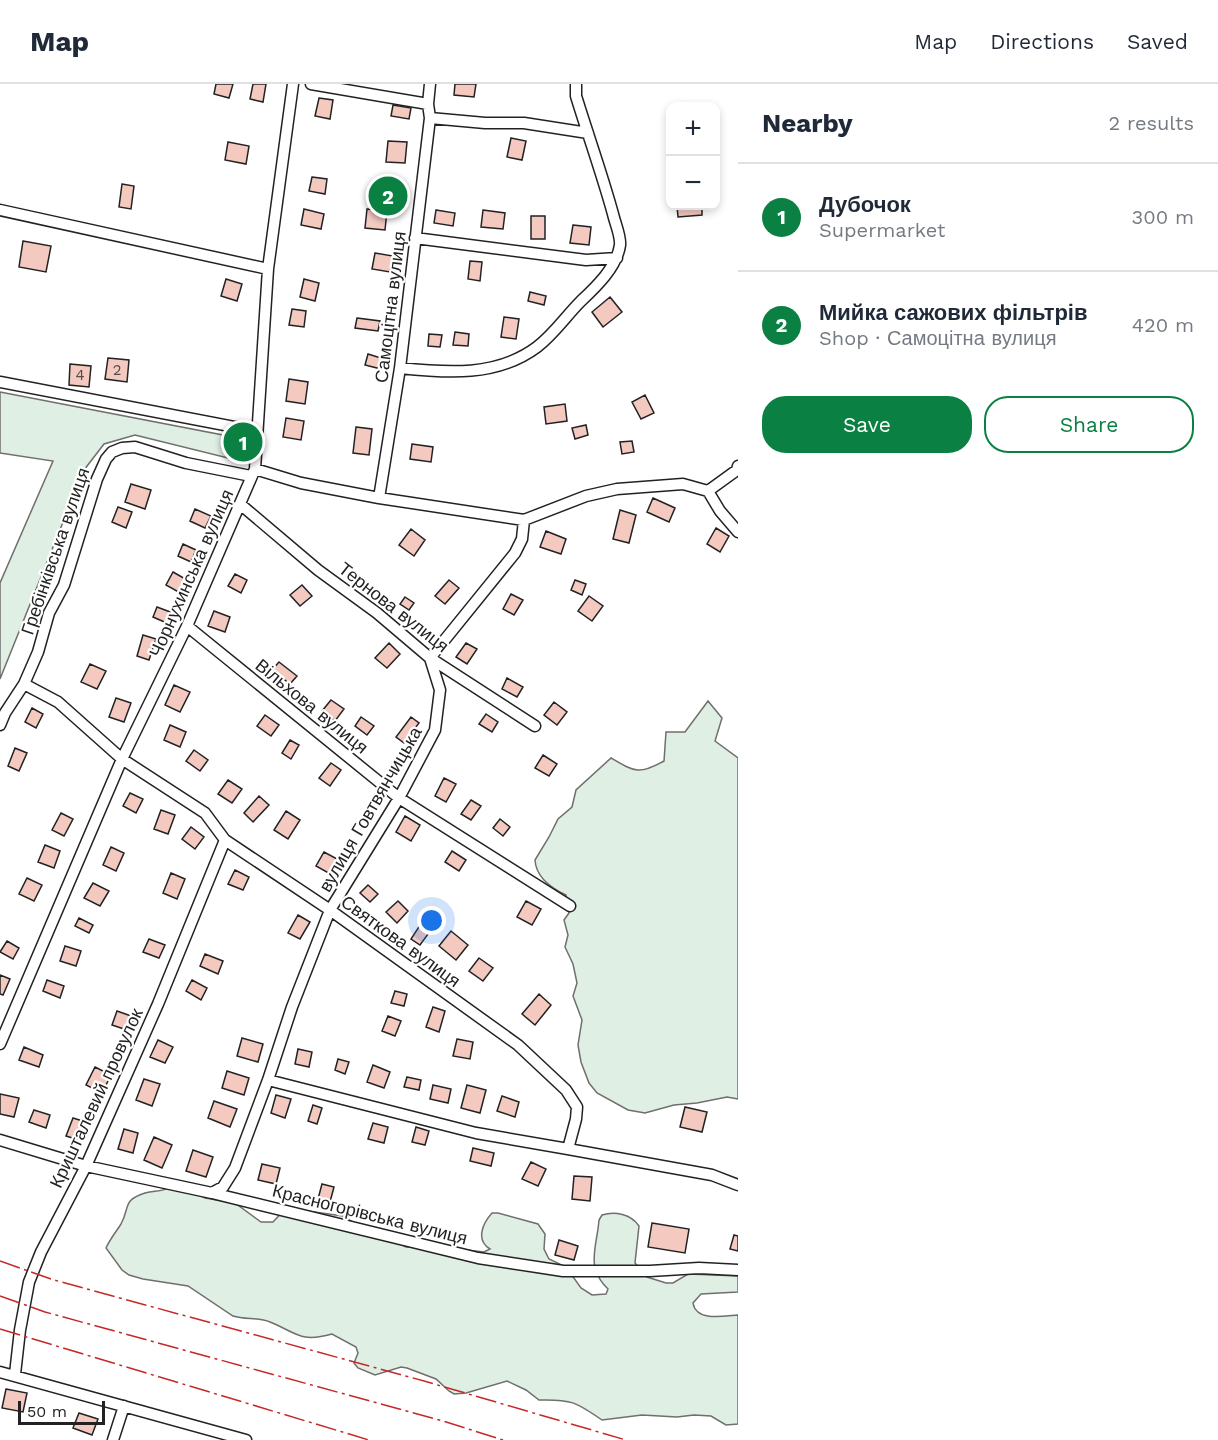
<!DOCTYPE html>
<html lang="en">
<head>
<meta charset="utf-8">
<style>
  :root { --surface:#fff; --page:#f2f2f3; --text:#1f2937; --muted:#747a83; --line:#e0e1e3; --accent:#0b8043 }
  body { margin:0; font-family:"Work Sans",sans-serif; background:var(--page); color:var(--text) }
  .controls { position:absolute; right:18px; top:18px; display:grid; overflow:hidden; border-radius:12px; box-shadow:0 3px 9px #0003 }
  .controls button { width:54px; height:54px; display:grid; place-items:center; padding:0; border:0; border-bottom:2px solid var(--line); background:var(--surface); color:var(--text); font:30px sans-serif }
  .scale { position:absolute; left:18px; bottom:15px; width:87px; box-sizing:border-box; padding-left:6px; border:3px solid #222; border-top:0; font-size:16px; line-height:21px; white-space:nowrap; color:#222; -webkit-text-stroke:4px #fff; paint-order:stroke }
  .you { position:absolute; left:432px; top:837px; width:21px; height:21px; margin:-15px; border:4px solid #fff; border-radius:50%; background:#1a73e8; box-shadow:0 0 0 9px #1a73e833 }
  .badge { display:grid; place-items:center; width:39px; height:39px; border-radius:50%; background:var(--accent); color:#fff; font-size:20px; font-weight:700 }
  .pin { position:absolute; translate:-50% -50%; border:3px solid #fff; box-shadow:0 2px 6px #0006 }
  .list { margin:0; padding:0; list-style:none }
  h2 { display:flex; justify-content:space-between; align-items:center; height:78px; margin:0; padding:0 24px; font-size:26px }
  h2 small { font-size:20px; font-weight:400; color:var(--muted) }
  .list li { display:grid; grid-template-columns:39px 1fr auto; gap:18px; align-items:center; box-sizing:border-box; height:108px; padding:0 24px; border-top:2px solid var(--line) }
  .list b { display:block; font-size:22px; white-space:nowrap }
  .list p { margin:0; font-size:20px; white-space:nowrap; color:var(--muted) }
  .list em { font-size:20px; font-style:normal; color:var(--muted) }
  .actions { display:flex; gap:12px; padding:18px 24px }
  .actions a { flex:1; padding:14px 0; border:2px solid var(--accent); border-radius:24px; text-align:center; font-size:21px; color:var(--accent) }
  .actions .main { background:var(--accent); color:#fff }
  .map { position:relative; flex:none; width:738px; height:1356px; overflow:hidden }
  header { display:flex; align-items:center; gap:36px; box-sizing:border-box; height:84px; padding:0 30px; background:var(--surface); border-bottom:2px solid var(--line) }
  header strong { font-size:28px }
  nav { display:flex; gap:33px; margin-inline-start:auto; font-size:21px }
  main { display:flex }
  aside { flex:1; background:var(--surface) }
  .map>svg:first-child { display:block }
</style>
</head>
<body>
<header>
<strong>Map</strong>
<nav><a>Map</a><a>Directions</a><a>Saved</a></nav>
</header>
<main>
<div class="map">
<svg width="738" height="1356" viewBox="0 0 738 1356">
  <rect width="100%" height="100%" fill="#fff"/>
  <path fill="#e0efe3" stroke="#6f6f6f" stroke-width="1.5" d="M0,308L228,352L236,376L135,351L104,360L84,386L0,595V499L53,377L0,369Z
    M708,617L722,634L715,657L738,674V1015L727,1013L697,1019L674,1021L645,1029L628,1026L597,1009L589,999L581,978L578,961L582,936L573,912L577,899L573,880L565,863L568,851L564,836L569,829L566,811C551,804 536,793 535,776L549,753L558,735L572,723L576,706L611,674C635,688 639,691 664,677L666,648H685Z
    M171,1102L183,1103L205,1114L235,1119L261,1138H273L286,1124L343,1132L367,1147L389,1154L406,1163L432,1162L484,1168L490,1165C475,1156 483,1139 492,1129H498L538,1140L545,1150L544,1165L549,1175L566,1183L581,1204L592,1211L606,1210L608,1205C585,1183 597,1163 599,1136L602,1131C615,1127 631,1130 639,1142L635,1179L647,1193L666,1199H673L688,1190L738,1192V1208L701,1210L693,1219C696,1238 724,1232 738,1231V1340L726,1341L711,1332L694,1331L677,1333L642,1331L602,1336C576,1318 571,1315 539,1316L526,1306L507,1297L466,1309L454,1310L449,1307L436,1295L407,1284L401,1283L375,1291L358,1284L354,1279L358,1269L356,1263L332,1250C300,1259 297,1249 270,1238C259,1233 245,1236 233,1232L188,1202L143,1195L129,1191L122,1186L106,1164C110,1155 116,1148 121,1140C130,1124 122,1116 145,1109C155,1106 162,1109 171,1102Z"/>
  <path fill="#f3c9c0" stroke="#222" stroke-width="1.5" d="M216,0H233L229,14L214,10Z
    M253,0H266L263,18L250,15Z
    M455,0H476L474,13L454,11Z
    M319,14L333,16L330,35L315,32Z
    M393,21L411,24L409,35L391,32Z
    M511,54L526,57L522,76L507,73Z
    M388,57L407,58L405,79L386,78Z
    M228,58L249,62L246,80L225,76Z
    M312,93L327,95L325,110L309,107Z
    M385,94L398,97L395,107L383,104Z
    M122,100L134,102L131,125L119,123Z
    M677,122H702V131L678,133Z
    M304,125L324,130L321,145L301,141Z
    M367,125L387,127L385,146L365,144Z
    M436,126L455,129L453,142L434,139Z
    M483,126L505,129L503,145L481,143Z
    M531,132H545V155H531Z
    M573,141L591,143L589,161L570,159Z
    M23,157L51,162L46,188L19,183Z
    M375,169L393,172L390,188L372,185Z
    M470,177L482,178L480,197L468,195Z
    M226,195L242,200L237,217L221,212Z
    M304,195L319,199L315,217L300,213Z
    M530,208L546,212L544,221L528,217Z
    M610,213L622,228L603,243L592,228Z
    M292,225L306,227L304,243L289,241Z
    M504,233L519,235L516,255L501,253Z
    M357,234L380,237L378,247L355,244Z
    M455,248L469,250L468,262L453,261Z
    M429,250L442,251L440,263L428,262Z
    M368,270L384,275L381,285L365,281Z
    M108,274L129,276L127,298L105,295Z
    M70,280L91,282L89,303L69,301Z
    M289,295L308,298L305,320L286,317Z
    M645,311L654,329L641,335L632,318Z
    M565,320L567,337L546,340L544,323Z
    M286,334L304,337L301,356L283,353Z
    M586,341L588,351L575,355L572,344Z
    M356,343L372,345L369,371L353,369Z
    M236,352L252,354L250,365L234,362Z
    M632,357L634,368L622,370L620,358Z
    M412,360L433,363L431,378L410,375Z
    M131,400L151,406L145,425L125,418Z
    M653,414L675,424L669,438L647,428Z
    M118,423L132,428L126,444L112,438Z
    M195,425L211,432L205,444L190,437Z
    M620,426L636,431L629,459L613,455Z
    M716,444L729,452L720,468L707,460Z
    M411,445L425,456L414,472L399,461Z
    M546,447L566,455L561,470L540,463Z
    M183,460L196,466L191,478L178,472Z
    M173,488L189,497L182,510L166,501Z
    M235,490L247,496L241,509L228,502Z
    M449,496L459,504L445,520L435,512Z
    M575,496L586,500L582,511L571,506Z
    M302,501L312,512L300,522L290,511Z
    M511,510L523,516L514,531L503,525Z
    M589,512L603,522L592,537L578,527Z
    M405,513L414,519L409,526L400,520Z
    M157,523L173,529L169,540L153,533Z
    M214,527L230,533L225,548L208,542Z
    M143,551L156,555L149,576L137,572Z
    M389,559L400,570L387,584L375,574Z
    M466,559L477,565L467,580L456,573Z
    M279,578L297,592L290,600L272,586Z
    M90,580L106,587L97,605L81,598Z
    M507,594L523,603L517,613L502,605Z
    M174,601L190,608L180,628L165,621Z
    M116,614L131,619L124,638L109,633Z
    M331,616L344,625L335,637L322,627Z
    M554,618L567,628L557,641L544,631Z
    M32,624L43,630L36,644L25,638Z
    M486,630L498,638L492,648L479,640Z
    M265,631L279,641L271,652L257,642Z
    M361,633L374,642L367,651L355,642Z
    M411,633L419,639L404,659L396,653Z
    M170,641L186,648L180,663L164,656Z
    M290,656L299,661L291,675L282,669Z
    M15,664L27,669L19,687L8,682Z
    M194,666L208,676L200,687L186,677Z
    M543,671L557,680L549,692L535,684Z
    M331,679L341,686L330,702L319,694Z
    M444,694L456,700L446,718L435,712Z
    M228,696L242,705L232,719L218,710Z
    M130,709L143,715L136,729L123,722Z
    M259,712L269,721L253,738L244,729Z
    M471,716L481,722L471,736L461,730Z
    M161,726L175,731L168,750L154,745Z
    M286,727L300,736L288,755L274,746Z
    M61,729L73,735L64,752L52,746Z
    M405,732L420,741L411,757L396,748Z
    M500,735L510,743L503,752L493,744Z
    M191,743L204,753L195,765L182,755Z
    M45,761L60,767L54,784L38,778Z
    M111,763L124,769L116,787L103,781Z
    M452,767L466,776L459,787L445,778Z
    M324,768L339,776L332,791L316,782Z
    M235,786L249,793L243,806L228,800Z
    M171,789L185,795L177,815L163,809Z
    M27,794L42,801L34,817L19,810Z
    M93,799L109,807L100,822L84,814Z
    M368,801L378,810L370,818L360,809Z
    M398,817L408,827L397,839L386,828Z
    M526,817L541,825L532,841L517,833Z
    M298,831L310,838L300,855L288,849Z
    M79,834L93,841L89,849L75,842Z
    M424,835L434,842L420,861L411,855Z
    M451,847L468,861L456,876L439,862Z
    M149,855L165,861L159,874L143,868Z
    M7,857L19,864L13,875L0,868Z
    M65,862L81,867L76,882L60,877Z
    M205,870L223,877L218,890L200,882Z
    M479,874L493,884L483,897L469,887Z
    M0,891L10,895L3,911L0,910Z
    M47,896L64,902L60,914L43,907Z
    M192,896L207,904L201,916L186,907Z
    M395,907L407,910L404,922L391,919Z
    M539,910L551,921L535,941L522,930Z
    M433,923L445,927L439,948L426,943Z
    M117,927L134,933L130,947L112,941Z
    M388,932L401,937L395,952L382,947Z
    M242,954L263,960L258,978L237,972Z
    M457,955L473,958L470,975L453,972Z
    M158,956L173,963L165,979L150,973Z
    M24,963L43,971L39,983L19,976Z
    M298,965L312,968L309,983L295,980Z
    M338,975L349,978L345,990L335,986Z
    M373,981L390,988L384,1004L367,998Z
    M95,983L111,991L102,1009L86,1001Z
    M227,987L249,994L244,1011L222,1004Z
    M407,993L421,996L419,1006L404,1003Z
    M144,995L160,1000L152,1022L136,1016Z
    M433,1001L451,1005L448,1019L430,1015Z
    M467,1001L486,1006L480,1029L461,1024Z
    M0,1010L19,1014L14,1033L0,1030Z
    M276,1011L291,1015L285,1034L271,1029Z
    M502,1012L519,1018L515,1033L497,1027Z
    M214,1017L237,1025L230,1043L208,1034Z
    M313,1021L322,1024L317,1040L308,1037Z
    M685,1023L707,1028L702,1048L680,1043Z
    M34,1026L50,1031L46,1044L29,1038Z
    M73,1034L86,1038L79,1056L66,1052Z
    M373,1039L388,1043L384,1059L368,1055Z
    M416,1043L429,1047L425,1061L412,1058Z
    M124,1045L138,1049L133,1069L118,1065Z
    M154,1053L172,1061L162,1084L144,1076Z
    M473,1064L494,1069L491,1082L470,1077Z
    M193,1066L213,1073L206,1093L186,1087Z
    M531,1078L546,1085L538,1102L522,1095Z
    M262,1080L280,1084L276,1100L258,1096Z
    M574,1092L592,1093L590,1117L572,1115Z
    M322,1100L334,1103L330,1118L318,1115Z
    M652,1139L689,1145L685,1169L648,1163Z
    M734,1151L738,1152V1167L730,1165Z
    M559,1156L578,1162L574,1176L555,1171Z
    M6,1305L27,1309L23,1328L2,1324Z
    M79,1329L98,1335L92,1351L73,1344Z"/>
  <g fill="none" stroke-linecap="round" stroke-linejoin="round">
    <g stroke="#222" stroke-width="13">
      <path id="minor" d="M311,0L428,20
        M430,34L485,39H524L588,49
        M0,126L268,185
        M415,154L586,176L617,174
        M400,284C447,289 497,293 537,263C554,250 566,232 581,217C596,203 617,183 620,161C621,152 615,139 613,130C602,90 588,51 576,12V0
        M0,298L256,347
        M255,385L301,399L379,414L524,436L586,412L617,405L683,400L708,407L737,386L738,382
        M708,407L720,427L738,448
        M379,414L400,284L430,34L428,20L430,0
        M240,420L318,486L377,529L430,574L535,642
        M187,542L399,714L570,822
        M24,600L58,618L122,675L205,729L225,756L330,826L518,961L566,1006L577,1023L576,1035L568,1065L712,1091L738,1101
        M0,641L5,629L24,600L38,568L49,529L64,501L97,395L106,375L112,368L122,364L135,363L186,379L251,392
        M0,960L122,675L187,542L255,385L268,185L293,0
        M268,996L476,1049L568,1065
        M0,1056L86,1082L212,1109L478,1174L563,1187H650L699,1184L738,1186
        M212,1109L223,1103L235,1084L268,996L292,923L330,826L399,714L435,646L440,606L430,574L515,469L522,455L524,436
        M0,1288L246,1356
        M15,1290L20,1246L29,1198L41,1168L86,1082L158,920L225,756
        M113,1356L124,1322"/>
    </g>
    <use href="#minor" stroke="#fff" stroke-width="10"/>
    <path stroke="#c62828" stroke-width="1.5" stroke-dasharray="21 4.5 3 4.5" stroke-linecap="butt" d="M0,1177L54,1196L424,1297L626,1356
      M0,1212L45,1228L443,1337L503,1356
      M0,1245L369,1356"/>
  </g>
  <g text-anchor="middle" dominant-baseline="central" stroke-width="4.5" stroke-linejoin="round" paint-order="stroke">
    <g font-size="15" fill="#564c4a">
      <text x="117" y="286">2</text>
      <text x="80" y="291">4</text>
    </g>
    <g font-size="18" fill="#222" stroke="#fff">
      <text transform="translate(390 223) rotate(-83)">Самоцітна вулиця</text>
      <text transform="translate(55 467) rotate(-71)">Гребінківська вулиця</text>
      <text transform="translate(191 489) rotate(-66)">Чорнухинська вулиця</text>
      <text transform="translate(394 523) rotate(38)">Тернова вулиця</text>
      <text transform="translate(312 622) rotate(39)">Вільхова вулиця</text>
      <text transform="translate(370 725) rotate(-60)">вулиця Говтвянчицька</text>
      <text transform="translate(401 857) rotate(36)">Святкова вулиця</text>
      <text transform="translate(96 1014) rotate(-65)">Кришталевий провулок</text>
      <text transform="translate(370 1130) rotate(14)">Красногорівська вулиця</text>
    </g>
  </g>
</svg>
<div class="controls">
<button>+</button>
<button>−</button>
</div>
<div class="scale">50 m</div>
<div class="you"></div>
<div class="pin badge" style="left:243px;top:358px">1</div>
<div class="pin badge" style="left:388px;top:112px">2</div>
</div>
<aside>
<h2>Nearby<small>2 results</small></h2>
<ul class="list">
<li><span class="badge">1</span><div><b>Дубочок</b><p>Supermarket</p></div><em>300 m</em></li>
<li><span class="badge">2</span><div><b>Мийка сажових фільтрів</b><p>Shop · Самоцітна вулиця</p></div><em>420 m</em></li>
</ul>
<div class="actions"><a class="main">Save</a><a>Share</a></div>
</aside>
</main>
</body>
</html>
